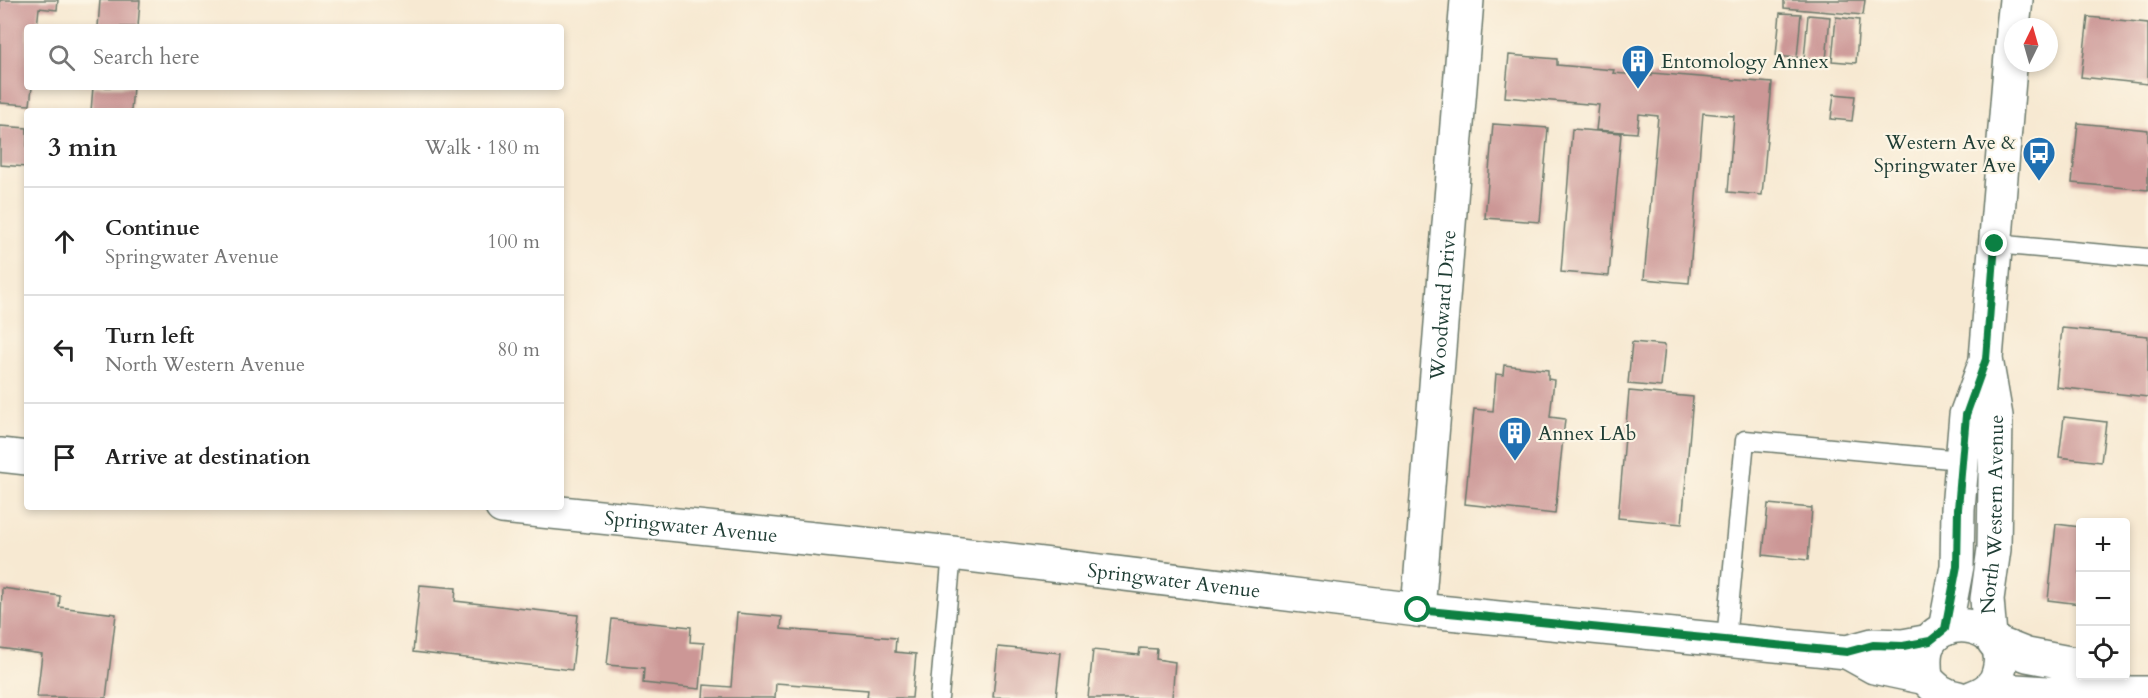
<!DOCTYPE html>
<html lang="en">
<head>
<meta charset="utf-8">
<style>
  :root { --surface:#fff; --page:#f2f2f2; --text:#222; --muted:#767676; --line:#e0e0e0 }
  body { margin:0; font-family:Cardo,serif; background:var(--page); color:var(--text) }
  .controls { position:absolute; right:18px; bottom:18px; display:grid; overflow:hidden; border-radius:6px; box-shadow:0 3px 9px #0003 }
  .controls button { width:54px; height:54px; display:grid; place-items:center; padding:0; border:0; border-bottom:2px solid var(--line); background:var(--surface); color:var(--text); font:30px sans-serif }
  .compass { position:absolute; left:2004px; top:18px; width:54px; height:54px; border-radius:50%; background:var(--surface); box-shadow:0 3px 9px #0003; rotate:5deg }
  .stop { position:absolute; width:18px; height:18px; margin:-14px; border:4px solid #0b8043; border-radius:50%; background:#fff }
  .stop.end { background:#0b8043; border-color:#fff; box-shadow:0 2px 6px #0008 }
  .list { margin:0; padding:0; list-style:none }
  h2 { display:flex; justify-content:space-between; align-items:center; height:78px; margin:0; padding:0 24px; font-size:26px }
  h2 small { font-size:20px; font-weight:400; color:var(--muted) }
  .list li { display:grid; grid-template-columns:39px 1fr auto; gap:18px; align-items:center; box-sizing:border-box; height:108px; padding:0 24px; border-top:2px solid var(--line) }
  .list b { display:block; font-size:22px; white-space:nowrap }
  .list p { margin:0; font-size:20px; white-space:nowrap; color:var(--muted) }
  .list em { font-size:20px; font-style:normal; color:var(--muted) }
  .icon { flex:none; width:33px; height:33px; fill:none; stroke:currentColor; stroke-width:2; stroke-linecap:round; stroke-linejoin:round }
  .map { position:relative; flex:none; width:2148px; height:698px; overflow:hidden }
  .search { position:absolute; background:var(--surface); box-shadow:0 3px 9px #0003; left:24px; top:24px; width:540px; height:66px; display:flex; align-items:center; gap:15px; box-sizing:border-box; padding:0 21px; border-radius:6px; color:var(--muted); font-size:22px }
  .panel { position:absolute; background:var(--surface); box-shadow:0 3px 9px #0003; left:24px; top:108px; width:540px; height:402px; border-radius:6px }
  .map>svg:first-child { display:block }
</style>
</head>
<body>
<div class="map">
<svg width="2148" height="698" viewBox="0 0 2148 698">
  <rect width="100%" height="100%" fill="#fcf5e5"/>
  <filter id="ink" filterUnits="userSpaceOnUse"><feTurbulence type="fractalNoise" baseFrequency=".0167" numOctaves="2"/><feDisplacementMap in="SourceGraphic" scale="12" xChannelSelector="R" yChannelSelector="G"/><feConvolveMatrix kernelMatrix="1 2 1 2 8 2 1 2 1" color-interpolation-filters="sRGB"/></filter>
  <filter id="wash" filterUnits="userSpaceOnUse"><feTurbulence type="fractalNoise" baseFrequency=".008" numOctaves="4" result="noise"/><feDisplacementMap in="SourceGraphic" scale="24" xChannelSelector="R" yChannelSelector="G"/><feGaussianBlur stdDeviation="1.35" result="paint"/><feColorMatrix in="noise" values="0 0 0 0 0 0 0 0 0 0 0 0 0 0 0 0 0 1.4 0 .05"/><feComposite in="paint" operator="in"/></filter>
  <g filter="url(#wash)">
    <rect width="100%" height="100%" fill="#f7e9d2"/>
    <g id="blocks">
      <path fill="#cc9796" d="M0,0H58L57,10L39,8L37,27H27V87H32L30,105L0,103Z
        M100,0H140L138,27H98Z
        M1784,0H1865L1863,15L1784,8Z
        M1780,13L1801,14L1797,58L1776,56Z
        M1808,15L1830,17L1826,61L1804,59Z
        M1836,17L1859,20L1856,63L1832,61Z
        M2088,17L2148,23V84L2081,77Z
        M1509,55L1557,59V65L1614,70L1613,73L1652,76V73L1772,83L1762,195L1728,192L1734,116L1703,113L1689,283L1644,279L1658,116L1639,114L1637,133L1596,130L1599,105L1505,97Z
        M93,87H133L131,111H91Z
        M1834,94L1855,96L1852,121L1831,119Z
        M2078,123L2148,130V190L2072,183Z
        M1493,124L1548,128L1540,222L1485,218Z
        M0,126L27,128V167L0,165Z
        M1572,129L1621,133L1609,276L1561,272Z
        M2062,328L2148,336V397L2056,387Z
        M1632,342L1665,345L1661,387L1628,384Z
        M1504,365L1548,370V379L1554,380L1550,417L1565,419L1555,514L1465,504L1474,409L1493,411L1496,374L1503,375Z
        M1629,391L1693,397L1682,524L1618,518Z
        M2064,417L2106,422L2101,462L2059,457Z
        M1768,504L1812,508L1808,560L1763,555Z
        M2056,524L2080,527V604L2048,600Z
        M420,585L456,588L455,601L578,615L572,670L413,652Z
        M2,588L60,596L59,607L116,614L106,698L37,697L42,654L0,648Z
        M737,613L782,617L781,629L896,638L895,652L916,654L912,698H867L868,690L776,683L775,698H703L704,685L731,687Z
        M612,619L691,627L690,642L704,643L700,689L643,683L644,668L607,665Z
        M998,647L1061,653L1056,698L993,697Z
        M1140,648L1157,649L1156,659L1175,662L1172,698H1088L1093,650L1139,655Z"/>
    </g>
  </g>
  <g filter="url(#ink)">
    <use href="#blocks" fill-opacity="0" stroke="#6b796b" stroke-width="1.5"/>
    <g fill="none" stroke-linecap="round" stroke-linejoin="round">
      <g stroke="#6b796b" stroke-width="21">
        <path id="service" d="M1995,244L2148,258
          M1726,640L1745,440L1961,460
          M939,698L952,553"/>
      </g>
      <g stroke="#6b796b" stroke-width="36">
        <g id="minor">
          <path d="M0,455L27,458"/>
          <path id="s1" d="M502,507L952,553L1418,610L1847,652L1873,645L1903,646L1930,641"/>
          <path id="s2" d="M1418,610L1467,0"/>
          <path d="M1847,652L1874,667L1926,678"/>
        </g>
      </g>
      <g stroke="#6b796b" stroke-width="36">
        <path id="tertiary" d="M1994,642L2027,655L2080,665
          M1987,691L1999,690L2047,693H2148"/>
      </g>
      <g stroke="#6b796b" stroke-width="36">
        <g id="secondary">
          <path d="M2013,27L2016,0"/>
          <path d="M1945,629L1957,566L1958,509L1966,415L1986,361"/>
          <path id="s3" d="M1990,636L1987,599L1994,549L1996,416L1986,359L2013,31"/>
          <path d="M1958,698C1943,695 1935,689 1926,678C1925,669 1924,659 1926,650C1936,611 2012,620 1999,671C1996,686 1985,693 1971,698"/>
        </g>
      </g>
      <use href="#service" stroke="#fff" stroke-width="18"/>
      <use href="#minor" stroke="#fff" stroke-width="33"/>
      <use href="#tertiary" stroke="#fff" stroke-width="33"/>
      <use href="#secondary" stroke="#fff" stroke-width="33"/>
    </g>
  </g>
  <g fill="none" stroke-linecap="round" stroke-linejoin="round" filter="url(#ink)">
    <path stroke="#0b8043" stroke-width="8" d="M1418,610L1847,652L1873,645L1903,646L1930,641L1945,629L1957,566L1958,509L1966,415L1986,359L1995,244"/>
  </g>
  <defs>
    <g id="building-pin" transform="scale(1.725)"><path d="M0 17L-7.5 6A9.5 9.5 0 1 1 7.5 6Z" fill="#1f6fb2" stroke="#fcf5e5"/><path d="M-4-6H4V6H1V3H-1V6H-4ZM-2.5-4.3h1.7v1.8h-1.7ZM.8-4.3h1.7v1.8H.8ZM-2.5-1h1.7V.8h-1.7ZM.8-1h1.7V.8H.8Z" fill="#fff"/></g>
    <g id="bus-pin" transform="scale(1.725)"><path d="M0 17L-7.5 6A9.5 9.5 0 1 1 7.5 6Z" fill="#1f6fb2" stroke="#fcf5e5"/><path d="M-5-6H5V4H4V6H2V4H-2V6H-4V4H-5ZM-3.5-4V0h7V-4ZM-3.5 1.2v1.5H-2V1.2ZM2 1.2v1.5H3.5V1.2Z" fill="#fff"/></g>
  </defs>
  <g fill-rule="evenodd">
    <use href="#building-pin" x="1638" y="61"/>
    <use href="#bus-pin" x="2039" y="153"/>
    <use href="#building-pin" x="1515" y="433"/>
  </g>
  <g text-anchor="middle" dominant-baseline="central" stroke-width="4.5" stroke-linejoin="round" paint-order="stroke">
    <g font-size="20" fill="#1f3d34" stroke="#fcf5e5" text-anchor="start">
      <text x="1661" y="61">Entomology Annex</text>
      <text x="2016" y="142" text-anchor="end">Western Ave &amp;<tspan x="2016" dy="23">Springwater Ave</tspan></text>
      <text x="1538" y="433">Annex LAb</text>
    </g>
    <g font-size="20" fill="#1f3d34" stroke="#fcf5e5">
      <text stroke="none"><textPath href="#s2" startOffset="306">Woodward Drive</textPath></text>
      <text stroke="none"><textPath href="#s3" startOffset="122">North Western Avenue</textPath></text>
      <text stroke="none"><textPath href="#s1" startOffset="190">Springwater Avenue</textPath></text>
      <text stroke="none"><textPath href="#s1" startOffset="676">Springwater Avenue</textPath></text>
    </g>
  </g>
</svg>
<div class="controls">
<button>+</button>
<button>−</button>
<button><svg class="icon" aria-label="locate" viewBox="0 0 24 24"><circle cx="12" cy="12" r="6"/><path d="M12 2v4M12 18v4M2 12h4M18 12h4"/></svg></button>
</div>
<svg class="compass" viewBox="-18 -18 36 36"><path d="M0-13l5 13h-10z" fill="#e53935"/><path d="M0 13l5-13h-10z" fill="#767676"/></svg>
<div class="stop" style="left:1418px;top:610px"></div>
<div class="stop end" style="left:1995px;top:244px"></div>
<div class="search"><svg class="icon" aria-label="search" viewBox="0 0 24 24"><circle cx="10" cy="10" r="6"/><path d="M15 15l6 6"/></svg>Search here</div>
<section class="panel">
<h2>3 min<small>Walk · 180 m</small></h2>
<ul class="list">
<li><svg class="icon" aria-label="ahead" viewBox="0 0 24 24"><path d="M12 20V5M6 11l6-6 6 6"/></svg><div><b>Continue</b><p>Springwater Avenue</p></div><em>100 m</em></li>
<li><svg class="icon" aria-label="left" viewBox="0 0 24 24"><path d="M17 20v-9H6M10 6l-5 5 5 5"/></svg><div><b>Turn left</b><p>North Western Avenue</p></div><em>80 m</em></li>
<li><svg class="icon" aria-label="arrive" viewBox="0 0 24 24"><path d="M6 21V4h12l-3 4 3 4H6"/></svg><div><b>Arrive at destination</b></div></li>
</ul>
</section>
</div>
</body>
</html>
